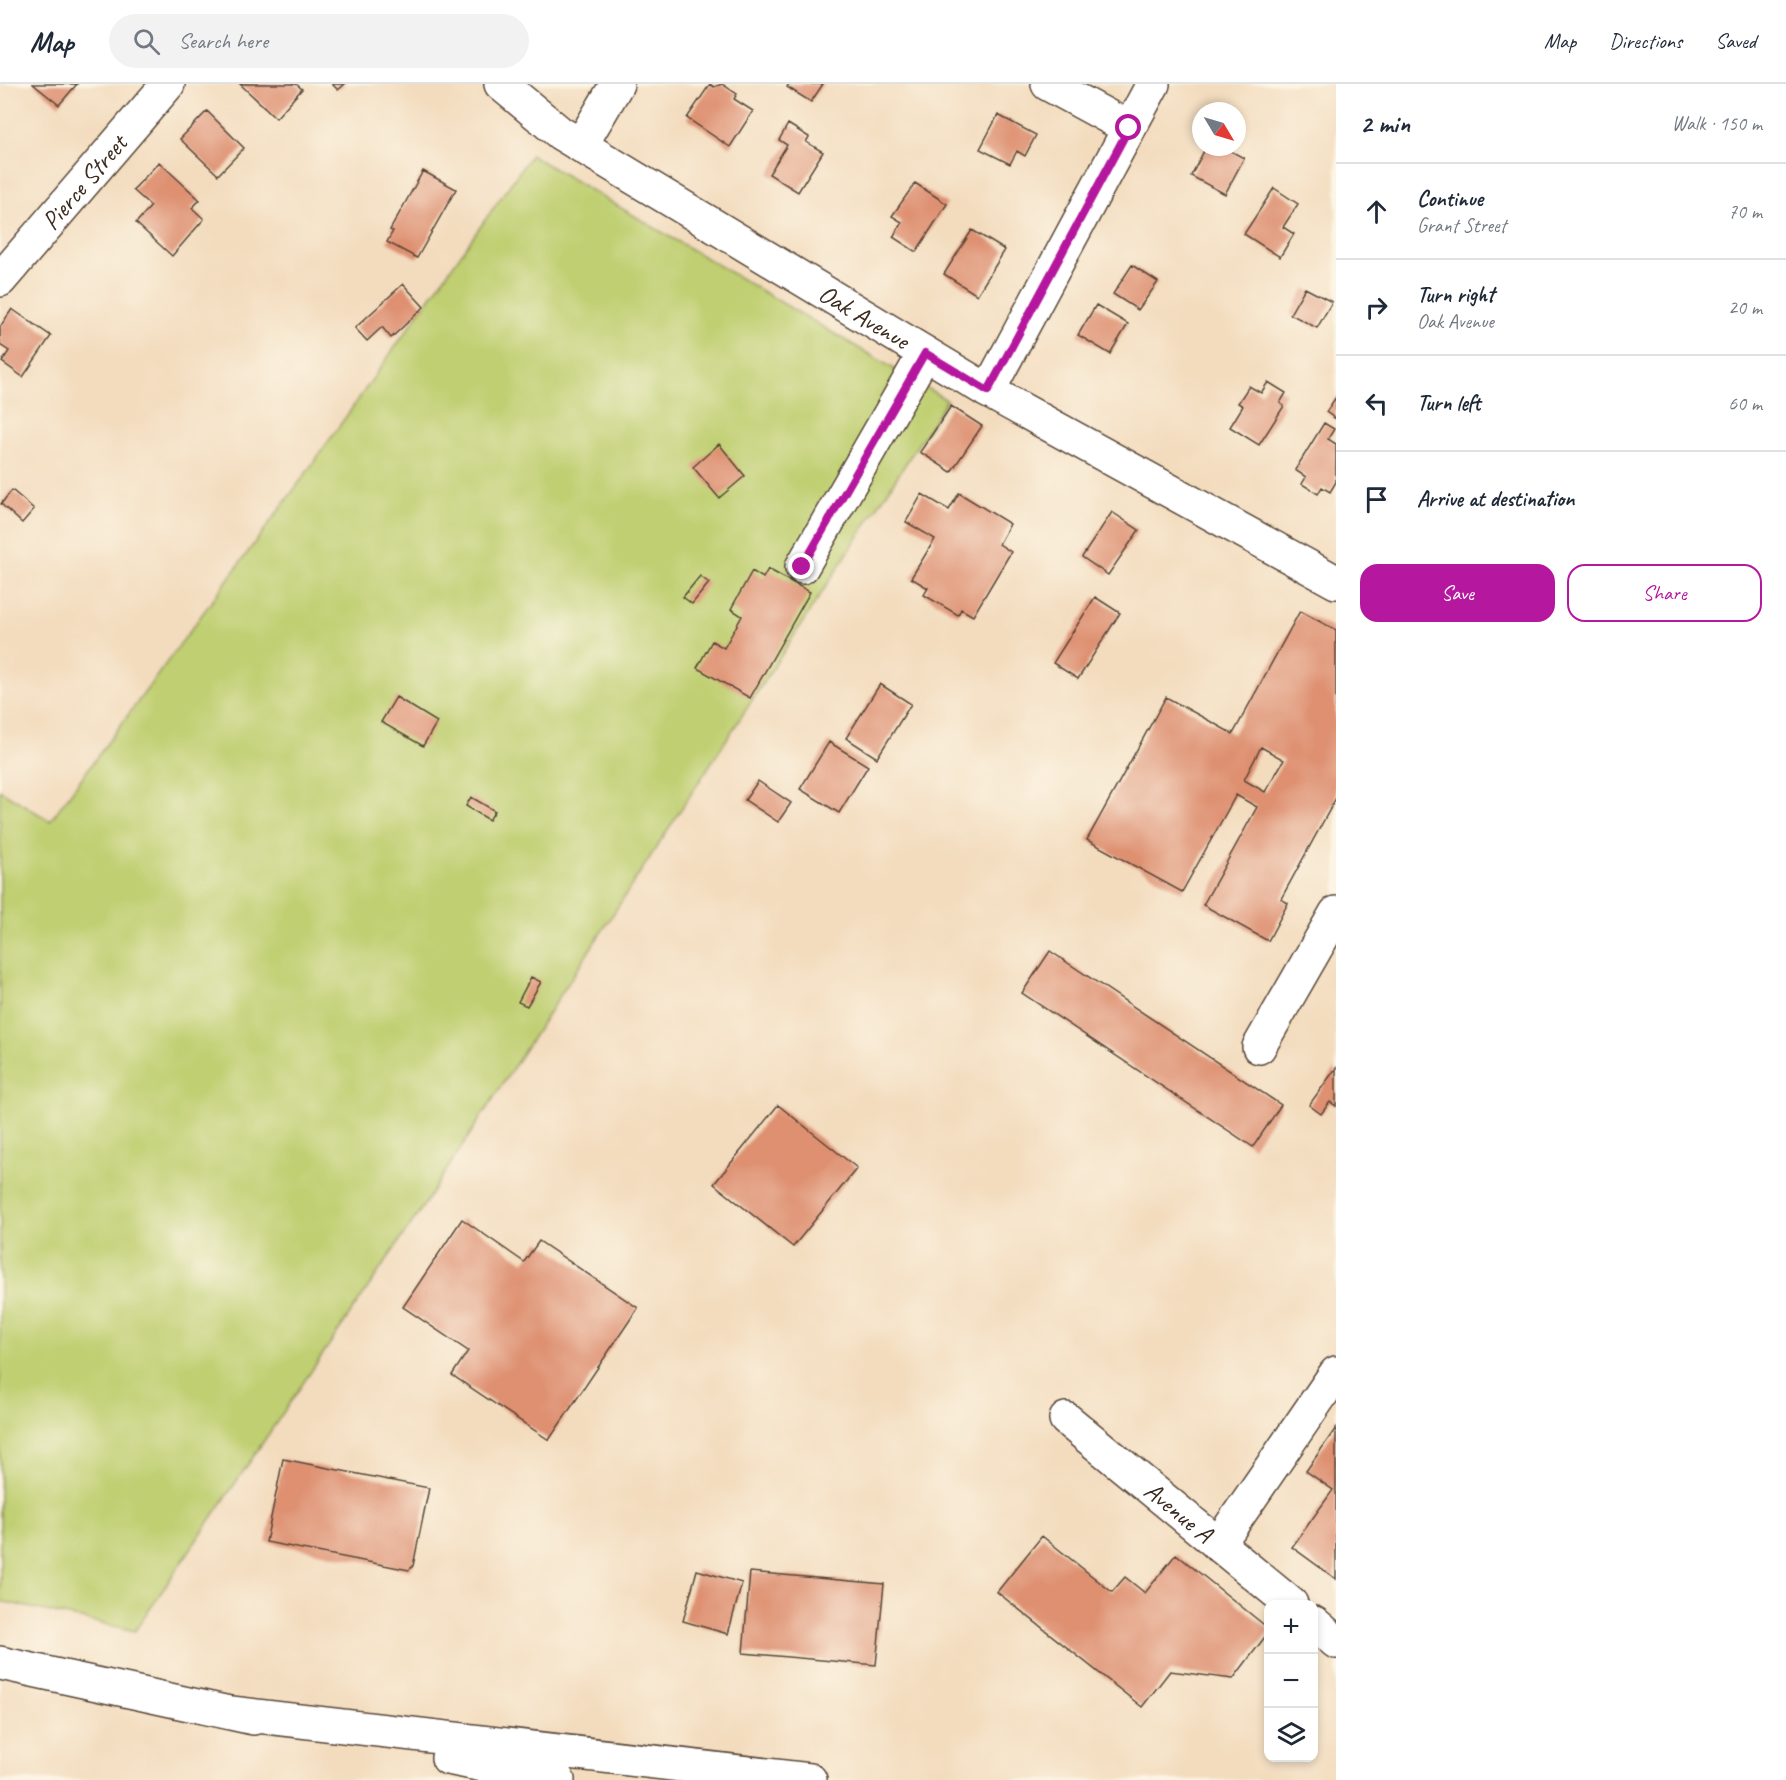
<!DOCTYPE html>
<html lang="en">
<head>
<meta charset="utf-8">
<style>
  :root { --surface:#fff; --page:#f2f2f3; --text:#1f2937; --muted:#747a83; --line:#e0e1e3; --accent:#b5179e }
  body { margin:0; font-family:Caveat,sans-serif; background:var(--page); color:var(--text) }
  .controls { position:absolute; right:18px; bottom:18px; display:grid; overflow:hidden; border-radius:12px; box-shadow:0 3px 9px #0003 }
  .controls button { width:54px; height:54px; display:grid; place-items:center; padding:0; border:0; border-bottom:2px solid var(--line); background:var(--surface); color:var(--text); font:30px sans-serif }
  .compass { position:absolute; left:1192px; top:18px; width:54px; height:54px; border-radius:50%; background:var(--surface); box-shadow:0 3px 9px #0003; rotate:128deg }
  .stop { position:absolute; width:18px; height:18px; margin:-14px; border:4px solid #b5179e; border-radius:50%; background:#fff }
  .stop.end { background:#b5179e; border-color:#fff; box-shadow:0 2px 6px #0008 }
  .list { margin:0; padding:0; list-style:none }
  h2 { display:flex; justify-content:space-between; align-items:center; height:78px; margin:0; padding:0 24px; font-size:26px }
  h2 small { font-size:20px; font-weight:400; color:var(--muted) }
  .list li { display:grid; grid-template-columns:39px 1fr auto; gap:18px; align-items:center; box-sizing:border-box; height:96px; padding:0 24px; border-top:2px solid var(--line) }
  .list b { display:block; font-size:22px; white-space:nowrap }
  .list p { margin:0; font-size:20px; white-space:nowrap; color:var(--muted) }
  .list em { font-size:20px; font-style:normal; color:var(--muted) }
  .actions { display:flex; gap:12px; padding:18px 24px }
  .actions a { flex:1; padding:14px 0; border:2px solid var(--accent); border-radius:18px; text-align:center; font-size:21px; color:var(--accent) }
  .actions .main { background:var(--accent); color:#fff }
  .icon { flex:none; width:33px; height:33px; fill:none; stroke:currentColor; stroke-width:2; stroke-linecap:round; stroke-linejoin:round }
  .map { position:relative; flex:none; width:1336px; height:1696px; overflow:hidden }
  header { display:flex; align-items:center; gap:36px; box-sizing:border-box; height:84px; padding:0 30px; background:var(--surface); border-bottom:2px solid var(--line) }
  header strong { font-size:28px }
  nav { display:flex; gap:33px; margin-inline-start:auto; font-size:21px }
  .search { width:420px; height:54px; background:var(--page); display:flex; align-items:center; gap:15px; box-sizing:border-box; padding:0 21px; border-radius:33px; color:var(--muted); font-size:22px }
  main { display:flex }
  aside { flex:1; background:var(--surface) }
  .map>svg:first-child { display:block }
</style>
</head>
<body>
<header>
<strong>Map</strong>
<div class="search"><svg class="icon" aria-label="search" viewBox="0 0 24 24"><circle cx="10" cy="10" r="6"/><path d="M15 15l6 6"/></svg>Search here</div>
<nav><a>Map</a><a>Directions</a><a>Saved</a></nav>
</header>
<main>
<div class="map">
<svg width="1336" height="1696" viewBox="0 0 1336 1696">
  <rect width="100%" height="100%" fill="#fcf5e5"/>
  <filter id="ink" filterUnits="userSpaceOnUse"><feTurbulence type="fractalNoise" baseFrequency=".0167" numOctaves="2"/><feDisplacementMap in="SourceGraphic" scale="12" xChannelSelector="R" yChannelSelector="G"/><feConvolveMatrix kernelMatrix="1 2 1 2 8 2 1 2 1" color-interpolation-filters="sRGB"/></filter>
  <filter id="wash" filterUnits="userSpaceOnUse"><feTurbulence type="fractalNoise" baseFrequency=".008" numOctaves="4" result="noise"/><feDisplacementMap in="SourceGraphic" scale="24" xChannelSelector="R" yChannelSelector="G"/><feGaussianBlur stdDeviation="1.35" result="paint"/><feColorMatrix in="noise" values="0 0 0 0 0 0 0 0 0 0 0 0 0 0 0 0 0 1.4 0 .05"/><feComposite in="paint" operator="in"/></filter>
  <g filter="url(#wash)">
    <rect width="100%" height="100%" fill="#f3dcbe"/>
    <path fill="#bfcf71" stroke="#7d7c48" stroke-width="1.5" d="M531,71L947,316L424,1121L135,1547L0,1517V706L50,737L304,392Z"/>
    <g id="blocks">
      <path fill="#de9071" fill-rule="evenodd" d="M33,0H77L59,21Z
        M240,0H296L302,5L276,34Z
        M332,0H345L338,6Z
        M710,0L714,3L722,0L737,10L734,15L753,27L730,63L687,34Z
        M789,0H823L811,18L787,3Z
        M207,27L244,64L218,91L180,55Z
        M998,31L1036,51L1025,72L1017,67L1010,80L980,65Z
        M788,40L809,53L806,58L823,68L798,108L769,90L787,61L779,56Z
        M1206,63H1223L1244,74L1225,110L1191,92Z
        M159,78L200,116L192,124L204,135L172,172L136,139L151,122L133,106Z
        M423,87L456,105L417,174L387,158L393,147L390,146Z
        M915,99L947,120L916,168L893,153L902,138L892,132Z
        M1274,104L1298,120L1283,143L1294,150L1280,173L1244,150Z
        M972,146L1005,166L977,211L944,190Z
        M1132,181L1158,198L1138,226L1113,210Z
        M403,200L424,223L391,254L382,243L367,257L355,244Z
        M1305,204L1332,218L1317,244L1290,230Z
        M1096,221L1128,240L1110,270L1078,251Z
        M12,225L51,252L23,293L2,278L9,267L0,261V243Z
        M1268,298L1286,309L1280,319L1284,322L1259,361L1230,343L1243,322L1238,319L1249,302L1261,309Z
        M1336,313V335L1326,328Z
        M951,322L982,342L951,388L920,368Z
        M1324,339L1334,345L1328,355L1336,360V398L1330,408L1322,403L1318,410L1302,400L1306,393L1295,386Z
        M719,360L745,392L719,414L693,383Z
        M12,406L34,425L22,439L1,420Z
        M959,409L1010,440L999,460L1011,468L973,532L961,525L958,531L924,511L928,504L911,494L935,455L906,438L922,410L949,426Z
        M1112,428L1139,446L1108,491L1082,473Z
        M768,485L810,508L750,614L697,584L712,557L724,564L742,532L731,525L752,487L763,494Z
        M700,492L709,499L692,520L683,513Z
        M1095,513L1120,529L1078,595L1053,579Z
        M1300,527L1336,546V714L1281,815L1288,819L1268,857L1203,821L1257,723L1236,711L1182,808L1087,756L1166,613L1233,650ZM1261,663L1284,676L1265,708L1244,696Z
        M880,600L911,620L877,674L846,654Z
        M396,613L437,638L423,662L381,638Z
        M829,658L868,682L839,729L800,705Z
        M758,697L791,719L778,738L745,716Z
        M471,713L495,727L489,736L466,722Z
        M1050,867L1281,1021L1253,1063L1022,909Z
        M531,893L541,898L527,922L518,918Z
        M1336,984V1022L1330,1018L1321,1030L1309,1021Z
        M778,1021L857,1084L793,1163L714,1100Z
        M462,1135L524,1178L539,1157L638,1224L549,1356L452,1291L468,1267L403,1223Z
        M1336,1344V1495L1292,1463L1333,1406L1306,1387Z
        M283,1375L429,1404L413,1482L409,1486L266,1458Z
        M1042,1452L1112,1508L1125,1493L1145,1509L1176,1470L1268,1544V1549L1233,1595L1170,1587L1142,1623L997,1508Z
        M697,1486L742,1499L728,1550L683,1537Z
        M750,1488L884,1500L876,1581L743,1569Z"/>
    </g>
  </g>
  <g filter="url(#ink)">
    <use href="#blocks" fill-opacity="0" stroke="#574536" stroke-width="1.5"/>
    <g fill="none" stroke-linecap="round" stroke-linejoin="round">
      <g stroke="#574536" stroke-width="36">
        <g id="minor">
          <path id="s1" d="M501,0L560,49L988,307L1336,498"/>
          <path d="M1048,0L1129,44"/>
          <path d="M581,61L617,0"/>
          <path id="s2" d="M0,196L168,0"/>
          <path d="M988,307L1153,0"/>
          <path d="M802,483L925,269"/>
          <path d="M1259,963L1336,829"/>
          <path id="s3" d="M1066,1335L1291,1520"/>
          <path d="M1218,1461L1336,1289"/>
          <path d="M1314,1539L1336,1558"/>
        </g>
      </g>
      <g stroke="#574536" stroke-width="36">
        <path id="highway" d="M0,1579L253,1634
          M231,1629L810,1696
          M448,1674L558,1696"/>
      </g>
      <use href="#minor" stroke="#fff" stroke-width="33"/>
      <use href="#highway" stroke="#fff" stroke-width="33"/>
    </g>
  </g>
  <g fill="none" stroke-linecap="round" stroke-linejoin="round" filter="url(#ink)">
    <path stroke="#b5179e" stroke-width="8" d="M802,483L925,269L988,307L1129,44"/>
  </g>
  <g text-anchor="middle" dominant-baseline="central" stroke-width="4.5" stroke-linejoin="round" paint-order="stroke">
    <g font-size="26" fill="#3b2a1e" stroke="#fcf5e5">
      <text stroke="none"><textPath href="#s2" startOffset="129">Pierce Street</textPath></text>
      <text stroke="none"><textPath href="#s1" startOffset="432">Oak Avenue</textPath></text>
      <text stroke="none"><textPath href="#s3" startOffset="146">Avenue A</textPath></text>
    </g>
  </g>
</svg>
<div class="controls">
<button>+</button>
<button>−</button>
<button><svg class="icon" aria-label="layers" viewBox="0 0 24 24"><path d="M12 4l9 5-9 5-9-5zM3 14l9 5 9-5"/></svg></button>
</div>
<svg class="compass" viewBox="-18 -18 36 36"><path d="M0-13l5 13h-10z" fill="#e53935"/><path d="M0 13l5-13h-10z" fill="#747a83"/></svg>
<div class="stop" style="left:1129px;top:44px"></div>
<div class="stop end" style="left:802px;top:483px"></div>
</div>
<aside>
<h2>2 min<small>Walk · 150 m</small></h2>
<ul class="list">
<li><svg class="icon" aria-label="ahead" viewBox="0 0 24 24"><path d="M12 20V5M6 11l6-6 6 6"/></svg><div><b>Continue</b><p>Grant Street</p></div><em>70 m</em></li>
<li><svg class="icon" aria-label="right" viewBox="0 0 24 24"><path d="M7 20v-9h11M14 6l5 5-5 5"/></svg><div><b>Turn right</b><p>Oak Avenue</p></div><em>20 m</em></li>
<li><svg class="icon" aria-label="left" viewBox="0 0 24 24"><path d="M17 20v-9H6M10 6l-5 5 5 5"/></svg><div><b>Turn left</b></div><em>60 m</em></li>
<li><svg class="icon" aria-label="arrive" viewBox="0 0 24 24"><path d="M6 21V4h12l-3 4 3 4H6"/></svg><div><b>Arrive at destination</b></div></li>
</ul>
<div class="actions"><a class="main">Save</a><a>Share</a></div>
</aside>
</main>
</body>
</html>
